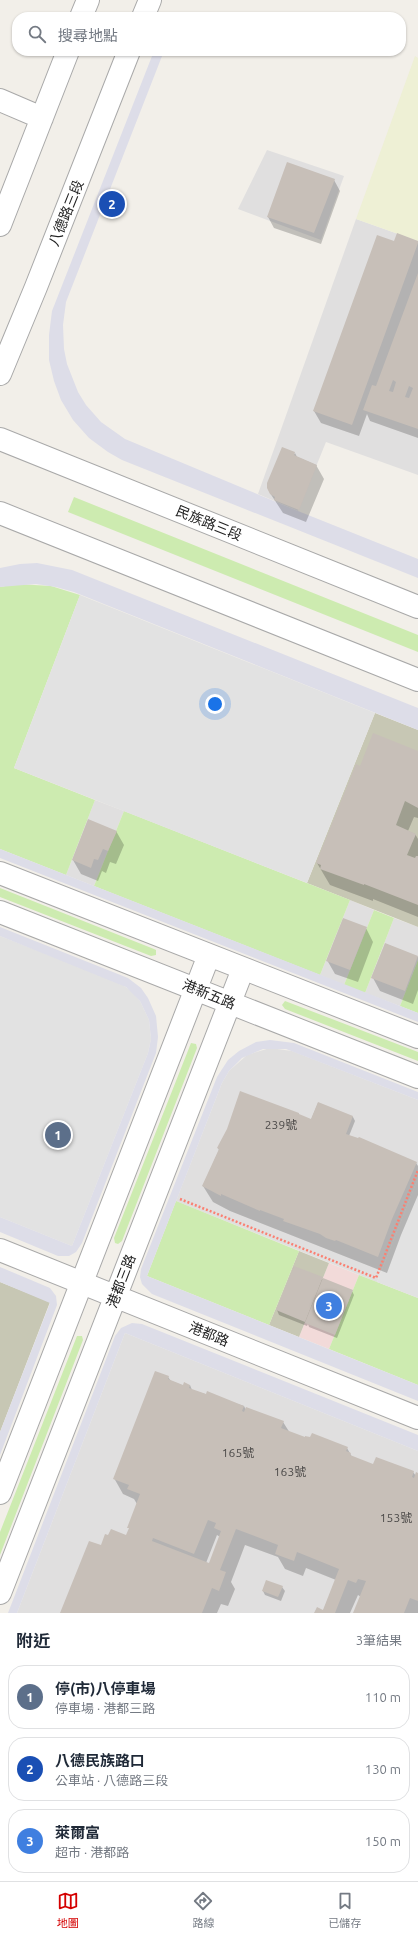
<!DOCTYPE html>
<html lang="zh-TW">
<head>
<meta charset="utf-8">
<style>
  :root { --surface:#fff; --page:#f6f6f7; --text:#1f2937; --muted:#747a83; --line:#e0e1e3; --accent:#d40000 }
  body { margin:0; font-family:Ubuntu,"Noto Sans TC",sans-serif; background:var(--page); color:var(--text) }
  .you { position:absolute; left:215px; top:704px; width:14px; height:14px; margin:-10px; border:3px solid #fff; border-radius:50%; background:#1a73e8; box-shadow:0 0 0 6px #1a73e833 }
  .badge { display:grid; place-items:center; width:26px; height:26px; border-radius:50%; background:var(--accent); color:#fff; font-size:13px; font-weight:700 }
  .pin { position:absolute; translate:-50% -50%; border:2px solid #fff; box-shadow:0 1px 4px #0006 }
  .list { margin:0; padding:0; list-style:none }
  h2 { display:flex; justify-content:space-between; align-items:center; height:52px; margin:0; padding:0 16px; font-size:17px }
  h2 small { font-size:13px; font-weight:400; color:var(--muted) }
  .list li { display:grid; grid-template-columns:26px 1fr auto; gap:12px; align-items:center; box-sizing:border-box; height:64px; margin:0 8px 8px; padding:0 8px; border:1px solid var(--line); border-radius:16px }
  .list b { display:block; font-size:15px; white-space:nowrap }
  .list p { margin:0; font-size:13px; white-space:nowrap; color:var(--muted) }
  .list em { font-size:13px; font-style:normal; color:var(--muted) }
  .icon { flex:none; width:22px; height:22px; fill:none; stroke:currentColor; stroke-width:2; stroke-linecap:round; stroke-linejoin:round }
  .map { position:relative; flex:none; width:418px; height:1613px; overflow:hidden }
  .search { position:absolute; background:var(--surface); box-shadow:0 1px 3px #0004; left:12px; right:12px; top:12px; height:44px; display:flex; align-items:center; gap:10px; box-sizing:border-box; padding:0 14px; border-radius:16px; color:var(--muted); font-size:15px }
  .sheet { height:268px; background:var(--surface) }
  nav { display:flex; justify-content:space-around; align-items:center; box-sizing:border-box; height:56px; border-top:1px solid var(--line); background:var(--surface); font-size:11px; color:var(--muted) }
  nav a { display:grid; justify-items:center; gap:2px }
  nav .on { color:var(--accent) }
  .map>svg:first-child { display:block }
</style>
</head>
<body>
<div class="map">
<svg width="418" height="1613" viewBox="0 0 418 1613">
  <rect width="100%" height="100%" fill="#f2efe9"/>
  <path fill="#e0dfdf" d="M267,150L344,176L321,240L238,209Z
    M356,219L418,241V475L326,442L298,511L258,494Z
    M95,800L124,811L94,886L66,875Z
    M350,900L374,910L344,985L320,975Z
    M394,918L418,927V960L400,1006L365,993Z
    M270,1048L292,1051L418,1100V1178L377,1282L176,1201L222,1083L229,1071L247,1055Z
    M125,1333L418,1451V1613H17Z"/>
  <path fill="#f2dad9" d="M329,1263L359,1275L329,1349L299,1337Z"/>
  <path fill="#c7c7b4" d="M375,713L418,730V927L307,883Z
    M299,1251L329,1263L299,1337L269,1325Z
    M0,1282L50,1302L0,1432Z"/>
  <path fill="#eef0d5" d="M415,56L418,58V241L356,219Z"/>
  <path fill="#cdebb0" d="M74,497L418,635V652L68,512Z
    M17,584L51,586L80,595L14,768L95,800L66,875L0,849V587Z
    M124,811L350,900L320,975L94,886Z
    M0,888L154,949L156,950V955L151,956L0,897Z
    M374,910L394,918L365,993L344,985Z
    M418,960V1013L400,1006Z
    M285,1001L418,1052V1061L285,1009L282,1005Z
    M191,1043L196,1044L197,1048L122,1241L118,1244L115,1243L114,1238Z
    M176,1201L299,1251L269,1325L147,1276Z
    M359,1275L418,1298V1385L329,1349Z
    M77,1336H82L83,1340L0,1555V1532Z"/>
  <path fill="#e2e2e2" d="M80,595L375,713L307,883L14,768Z
    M0,936L120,983L131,991L140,1001L149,1020L151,1039L148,1053L72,1246L0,1217Z
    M418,1178V1298L377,1282Z"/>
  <path fill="#dddde8" d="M154,51H164L66,302L63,325L64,349L67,364L78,392L86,405L101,422L125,439L298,511L418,559V578L122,460L108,452L89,438L73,420L61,400L54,381L49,360V335L52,311Z
    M37,563L72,570L418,708V730L74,592L56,587L36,584L0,587V568L20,564Z
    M0,849L418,1013V1022L0,858Z
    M0,927L128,978L141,988L148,998L156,1016L158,1037L156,1053L82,1243L76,1252L69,1256H58L0,1232V1217L72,1246L148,1053L151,1039L149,1020L140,1001L126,987L0,936Z
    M270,1040L294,1043L418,1092V1100L286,1049H263L242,1058L229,1071L222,1083L147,1276L418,1385V1401L152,1294L142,1284L140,1277L141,1269L217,1077L228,1060L239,1051L256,1042Z
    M0,1267L50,1288L56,1296L57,1305L0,1455V1432L50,1303L0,1282Z
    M132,1323L142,1324L418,1435V1451L125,1333L17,1613H8L115,1336L121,1328Z"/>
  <path fill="#0003" fill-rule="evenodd" d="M334,180L340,191L321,244L274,228L268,217Z
    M395,242H418V438L370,421L367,414L359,436L321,423L314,411Z
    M295,453L297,457L316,465L324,479L306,522L283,513L270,493Z
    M418,752V818L414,817L408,831L415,834L418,839V917L373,899V901L330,885L317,863L360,767Z
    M116,831L124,845L116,864L110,862L106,873L102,871L98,881L81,874L73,860Z
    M366,928L373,942L358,982L335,974L327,960Z
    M386,944L418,957V990L413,1004L380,991L373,978Z
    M318,1103L353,1117L355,1121L349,1136L416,1163L418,1166V1195L401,1235L387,1273L230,1211L213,1202L203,1186L219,1150L218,1148L300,1116L311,1120Z
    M294,1267L352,1291L354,1295L337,1338L309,1327L308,1324L307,1326L279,1315L277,1310Z
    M168,1377L171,1381L184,1386L190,1385L192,1390L244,1406L246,1410L283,1422L290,1433L305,1439L347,1448L352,1457L374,1466L413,1472L416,1476L418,1474V1613H355L361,1597L358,1595L350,1613H315L323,1611L336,1580L306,1568L303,1576L285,1569L278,1557L245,1545L231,1582L235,1589L228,1606L221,1604L217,1613H62L102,1546L127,1536L137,1504L134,1499L123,1494L114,1478ZM217,1535L220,1537L210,1564L206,1563Z
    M282,1587L285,1591L281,1601L265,1595L263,1591Z"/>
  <path fill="#c7bfb8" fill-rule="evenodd" d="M287,162L335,179L314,233L267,217Z
    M397,233L418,241V243L352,425L313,411L377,235L394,241Z
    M418,273V429L363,410L372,385L376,386ZM393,380L396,382L393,392L389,391ZM409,386L413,388L409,398L405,397Z
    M282,447L295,452L294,455L317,465L299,510L274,500L275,497L270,494L267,488V483Z
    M373,733L418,751V808L405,801L396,825L416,834L407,855L415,858L416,856H418V905L364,884V885L320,869L321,865L316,863L356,764L360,766Z
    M88,819L117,831L108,851L103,849L98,860L94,859L91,868L72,860Z
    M343,918L367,927L350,970L326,961Z
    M385,943L418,956L405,991L371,978Z
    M240,1091L299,1113V1114L311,1119L318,1102L353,1116L346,1134L358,1138L359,1137L417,1162L392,1219L378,1257L336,1240L335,1241L326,1238L320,1234L283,1221L284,1219L260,1210V1211L221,1194V1196L202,1186L219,1149L217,1148L219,1144L227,1129Z
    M294,1266L323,1277L305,1322L276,1310Z
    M323,1278L353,1290L335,1335L305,1323Z
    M155,1371L169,1376L168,1379L183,1385L184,1382L190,1385L189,1388L206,1394L207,1391L244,1406L242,1411L244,1412L246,1407L284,1421L281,1428L305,1437V1436L310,1437L312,1433L348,1447L346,1451L351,1453L350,1455L373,1464L376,1457L414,1471L412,1477L414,1478L416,1472L418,1473V1601L410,1598L404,1613H353L366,1581L358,1579L356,1583L348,1580L335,1613H314L317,1607L323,1610L339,1569L297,1552L294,1561L275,1554L278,1545L236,1529L220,1570L226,1572L219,1591L212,1588L202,1613H60L89,1541L101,1545L105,1534L108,1535L111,1529L126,1535L129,1528H127L140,1494L127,1489L129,1485L113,1479ZM208,1520L216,1523L214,1528L221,1531L209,1563L152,1541L153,1538L194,1554Z
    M266,1580L283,1586L278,1597L262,1591Z"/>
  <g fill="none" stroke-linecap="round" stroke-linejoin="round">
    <g stroke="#a9a9a9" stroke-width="24">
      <path id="minor" d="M81,17L88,0
        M143,17L150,0
        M0,100L42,118
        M0,225L68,51
        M0,374L36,287L129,51
        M0,439L418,607
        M0,513L418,680
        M0,873L418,1037
        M0,912L418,1077
        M0,1250L418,1418
        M0,1493L209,955
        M0,1593L243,969"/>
    </g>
    <path stroke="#fa8072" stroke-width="2.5" stroke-dasharray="2 2" stroke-linecap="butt" d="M180,1199L376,1278L418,1170"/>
    <use href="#minor" stroke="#fff" stroke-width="22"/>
  </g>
  <g text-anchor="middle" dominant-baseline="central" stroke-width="3" stroke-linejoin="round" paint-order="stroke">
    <g font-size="12" fill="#4b4948">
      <text x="281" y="1124">239號</text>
      <text x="238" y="1452">165號</text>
      <text x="290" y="1471">163號</text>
      <text x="396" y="1517">153號</text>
    </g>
    <g font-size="14" fill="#222" stroke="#fff">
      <text transform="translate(66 213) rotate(-68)">八德路三段</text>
      <text transform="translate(209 523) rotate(22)">民族路三段</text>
      <text transform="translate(209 994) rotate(22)">港新五路</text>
      <text transform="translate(121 1281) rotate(-69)">港都三路</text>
      <text transform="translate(209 1334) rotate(22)">港都路</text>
    </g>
  </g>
</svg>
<div class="you"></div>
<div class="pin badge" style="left:58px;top:1135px;background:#5c6f8a">1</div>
<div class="pin badge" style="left:112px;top:204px;background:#1a4fb4">2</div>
<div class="pin badge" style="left:329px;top:1306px;background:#3f7fe0">3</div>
<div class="search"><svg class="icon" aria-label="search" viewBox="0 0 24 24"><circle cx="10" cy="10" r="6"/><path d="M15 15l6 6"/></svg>搜尋地點</div>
</div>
<section class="sheet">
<h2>附近<small>3筆結果</small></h2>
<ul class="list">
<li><span class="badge" style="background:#5c6f8a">1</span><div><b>停(市)八停車場</b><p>停車場 · 港都三路</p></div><em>110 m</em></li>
<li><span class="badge" style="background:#1a4fb4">2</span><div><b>八德民族路口</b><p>公車站 · 八德路三段</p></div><em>130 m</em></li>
<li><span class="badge" style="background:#3f7fe0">3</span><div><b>萊爾富</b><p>超市 · 港都路</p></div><em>150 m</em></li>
</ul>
</section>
<nav>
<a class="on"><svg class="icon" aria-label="map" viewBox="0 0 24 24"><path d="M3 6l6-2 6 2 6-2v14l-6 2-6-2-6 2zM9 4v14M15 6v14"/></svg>地圖</a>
<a><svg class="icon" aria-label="directions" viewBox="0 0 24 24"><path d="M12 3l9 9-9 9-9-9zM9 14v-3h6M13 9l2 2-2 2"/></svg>路線</a>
<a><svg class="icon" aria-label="saved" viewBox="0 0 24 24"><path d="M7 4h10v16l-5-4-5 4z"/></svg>已儲存</a>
</nav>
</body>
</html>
